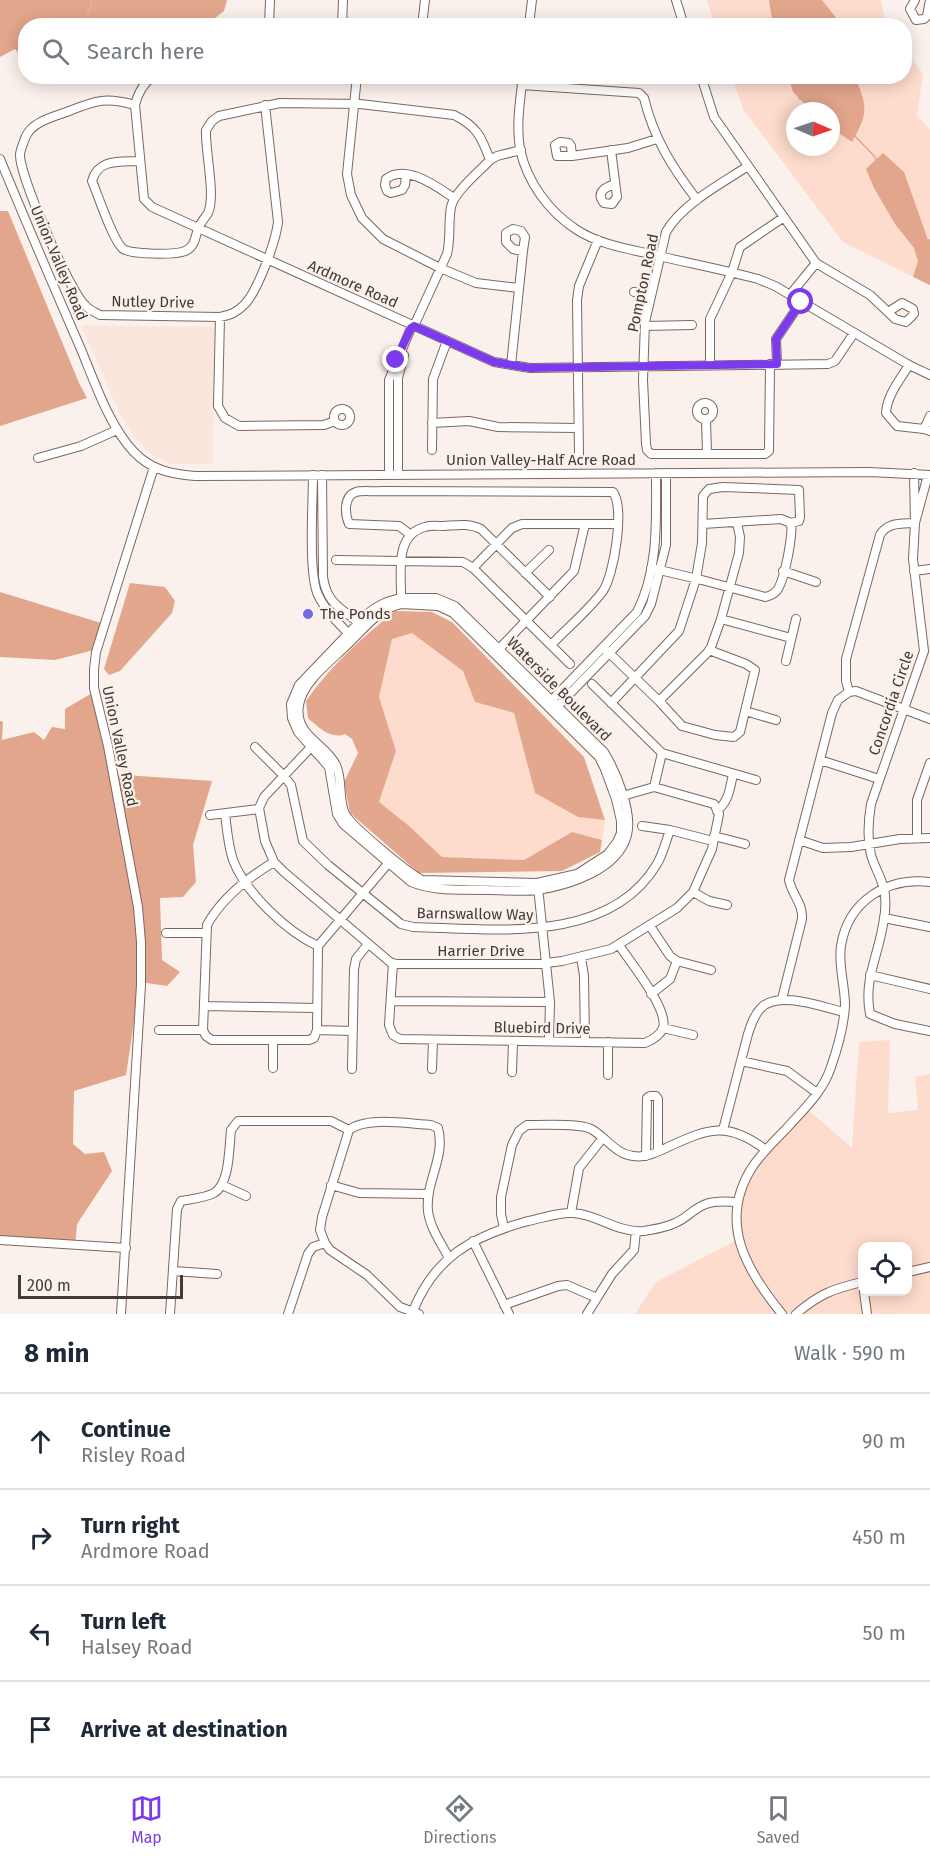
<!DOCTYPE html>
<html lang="en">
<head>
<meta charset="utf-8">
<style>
  :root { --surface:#fff; --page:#f6f6f7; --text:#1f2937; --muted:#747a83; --line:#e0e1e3; --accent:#7c3aed }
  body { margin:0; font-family:"Fira Sans",sans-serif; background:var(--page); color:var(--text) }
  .controls { position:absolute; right:18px; bottom:18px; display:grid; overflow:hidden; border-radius:12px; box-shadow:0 3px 15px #0003 }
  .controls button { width:54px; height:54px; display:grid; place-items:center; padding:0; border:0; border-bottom:2px solid var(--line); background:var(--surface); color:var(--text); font:30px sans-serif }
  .compass { position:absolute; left:786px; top:102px; width:54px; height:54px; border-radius:50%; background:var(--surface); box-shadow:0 3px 15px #0003; rotate:92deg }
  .scale { position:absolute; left:18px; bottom:15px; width:165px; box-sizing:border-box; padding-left:6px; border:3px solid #443a35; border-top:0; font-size:16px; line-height:21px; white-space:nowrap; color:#443a35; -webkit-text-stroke:4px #fbf1ec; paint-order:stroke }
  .stop { position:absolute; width:18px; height:18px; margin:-14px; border:4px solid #7c3aed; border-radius:50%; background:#fff }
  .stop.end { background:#7c3aed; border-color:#fff; box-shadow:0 2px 6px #0008 }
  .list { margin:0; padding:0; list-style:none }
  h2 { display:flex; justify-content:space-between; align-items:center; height:78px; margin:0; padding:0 24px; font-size:26px }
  h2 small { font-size:20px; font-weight:400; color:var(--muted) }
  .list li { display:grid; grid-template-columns:39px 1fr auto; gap:18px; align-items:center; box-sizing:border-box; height:96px; padding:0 24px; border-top:2px solid var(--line) }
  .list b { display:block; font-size:22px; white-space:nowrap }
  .list p { margin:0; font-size:20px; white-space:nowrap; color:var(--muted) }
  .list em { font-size:20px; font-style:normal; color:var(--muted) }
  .icon { flex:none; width:33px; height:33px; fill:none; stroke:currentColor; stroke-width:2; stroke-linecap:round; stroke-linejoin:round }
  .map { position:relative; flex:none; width:930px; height:1314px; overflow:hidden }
  .search { position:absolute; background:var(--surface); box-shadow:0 3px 15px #0003; left:18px; right:18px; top:18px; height:66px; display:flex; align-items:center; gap:15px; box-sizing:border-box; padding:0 21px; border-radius:24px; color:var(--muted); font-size:22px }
  .sheet { height:462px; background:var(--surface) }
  nav { display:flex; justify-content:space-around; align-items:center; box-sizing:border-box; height:84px; border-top:2px solid var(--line); background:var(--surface); font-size:16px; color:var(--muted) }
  nav a { display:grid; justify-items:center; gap:3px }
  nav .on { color:var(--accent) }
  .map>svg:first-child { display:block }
</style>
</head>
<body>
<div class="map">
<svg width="930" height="1314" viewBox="0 0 930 1314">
  <rect width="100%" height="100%" fill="#fbf1ec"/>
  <path fill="#fbe6dd" d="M81,325L215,327L213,464H171L151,454L136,440L121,416Z"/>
  <path fill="#fedccd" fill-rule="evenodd" d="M707,0H881L885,21L888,25H715Z
    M905,49L923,74L917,115L930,130V285L843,242L743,109L732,77L904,76ZM795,111H831V147H795Z
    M412,632L463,671L475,702L514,713L535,793L578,817L605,820L602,840L572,832L524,860L442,857L408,825L379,802L396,751L379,697L392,639Z
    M890,1040L888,1113L918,1110L915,1077L930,1074V1314H635L656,1282L737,1240L740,1189L790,1123L805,1107L852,1148L859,1042ZM862,1246H908V1292H862Z"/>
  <path fill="#e1a68c" d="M0,0H92L84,25L26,26L25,59L15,49L0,57Z
    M769,0H822L837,19L838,25H773Z
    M789,77H855C868,108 868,113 852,142L831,128V111H812L793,92Z
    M883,153L904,172L928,240L930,239V285L913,277L918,261L914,248L895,224L874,188L866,169Z
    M0,211H8L79,383L87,398L0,426Z
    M0,592L101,623L94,650L55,660L0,657Z
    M92,693L110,774L212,781L193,845L196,882L183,897L160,898L162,960L180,972L167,986L140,982L126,1075L74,1091L73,1144L85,1154L104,1152L112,1171L77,1224L75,1246L0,1244V721L3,722L2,740L34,732L44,740L52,727L65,729V709Z"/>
  <path fill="#e3a78d" d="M92,0H227L224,11L206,25H84Z
    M130,583L165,587L175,601L172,613L120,671L109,675L104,669Z
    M395,611L432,612L452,622L584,757L605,820L578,817L535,793L514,713L475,702L463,671L412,633L392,639L379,697L396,751L379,802L408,825L442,857L524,860L572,832L602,840L600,852L562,871L419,873L350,813L344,782L358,753L352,739L345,734C331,740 318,727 308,718L306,701C330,666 362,638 395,611Z"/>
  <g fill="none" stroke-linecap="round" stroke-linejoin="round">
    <path stroke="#e3a78d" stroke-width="1.5" d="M775,0L776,26
      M789,76L796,88V92L800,94L799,99L813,102L829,111
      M831,111L875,157L882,175L884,187L888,192L897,198L908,213L911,226L920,241L922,249L930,258"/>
    <g stroke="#7e675d" stroke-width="10">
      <path id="minor" d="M676,0L684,26
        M915,0L910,9L916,20L924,19L927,16L930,0
        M530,23L555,26
        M529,25L532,0
        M269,26L270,0
        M342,26L343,0
        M422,26L425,0
        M154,76C143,83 138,93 135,105L144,199L152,207L494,362L530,368L828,364L835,361L854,333
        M357,76L347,174L351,195L362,218L383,239L440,268L476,283L519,288
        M523,76C520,100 516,126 520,149C527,182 549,212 577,230C597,243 623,248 646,253C683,262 721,269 758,279L775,286L909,365L930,375
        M701,76L714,117L816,263L870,295L888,312
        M522,85L639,93L644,98C654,139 672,167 697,200
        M135,105C106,97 97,100 69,111C54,117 33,121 26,136C24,141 21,148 20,154C19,175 69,290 85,305C89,310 95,312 100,315L220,317C231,315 237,312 245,304C258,290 276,241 278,222L265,105
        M560,142L569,143L571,146L572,156H557L555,145Z
        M611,150L617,197L612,204L604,203C595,192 606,187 615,184
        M572,156L628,148L657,139
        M0,159C26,222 53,285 80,347C94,380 109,426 134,452C151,470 171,474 195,476L869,472L930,475
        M490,160L497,156L521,150
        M140,161C121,162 98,158 92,181C98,195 112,238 122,248C128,255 176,255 185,251C195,247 195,237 198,229C200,223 205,218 208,213C216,195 205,152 206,130L212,121L219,116L280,103L360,104L454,115C477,126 482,138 490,160C479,172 454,192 451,207C448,223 451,238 447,254L414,326L411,328L389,380V474
        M748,166C721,184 682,204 666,232L645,322L643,380L646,444L647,450L651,454H765L769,451L770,364
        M406,175L405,185L402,190L391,193L387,191L385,185L386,179C406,163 437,187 454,198
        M513,229L521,231L525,237L523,251L513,249L506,242V233Z
        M634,292L651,294
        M790,295L816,263
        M902,303L913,309L914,314L906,322L895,319L888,312Z
        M220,317L218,406L225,418L239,426L324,425L335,421
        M645,326L692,325
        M777,364L776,339L801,302
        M511,365L523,251
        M710,365V319L732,272L740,247L784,217
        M909,365C900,380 887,395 886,413L897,426L924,429
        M697 411a8 8 0 1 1 16 0a8 8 0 1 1-16 0Z
        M334 417a8 8 0 1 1 16 0a8 8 0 1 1-16 0Z
        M930,416L924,429L930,431
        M706,420L707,453
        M432,423L469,421L498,427L578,428
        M432,450L433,379L447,341
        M579,455L577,300L579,286L598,240
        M38,458L81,446L117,430
        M914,473L915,523L928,475
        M398,474V378L404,355
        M313,475C313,502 308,574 318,595C325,610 339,624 350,635
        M322,475L323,577C327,605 342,608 361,625
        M411,535L399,526L349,524C345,515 343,496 356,492C363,490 374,492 382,491L613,492C625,508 614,575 603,591C589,610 567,628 551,645
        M336,560L463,562L473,568L570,664
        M473,568L512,528L522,524H618
        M651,568L702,580L765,597C770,596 775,594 778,589C785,577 793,536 791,523L781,519L703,524
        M783,571L816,582
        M914,571L930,569
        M525,573L549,550
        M402,598H436L455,606L604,752C616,772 633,812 627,835C618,870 569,885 538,890C522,892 504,890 488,890C462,889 435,892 411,882L343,824L337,814L329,767L298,732L292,718L291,704L299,685L367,614C378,605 387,601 402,598Z
        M401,601C402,576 393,535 425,527C431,525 438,526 444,526C458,525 469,523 481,529L550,597
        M401,604L438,606L453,613L599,757L605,769L616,799L621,821V833L617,842L608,854L577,874L537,883L422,880C407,872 352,827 345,814C338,799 343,780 336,765C325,743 294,736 299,705C303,681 331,661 347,645C364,629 378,609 401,604Z
        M721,619L791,638
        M603,647L659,701L682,726L715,735L734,737L740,732L755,670L746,664L709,650
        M497,651L574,571L585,524
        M786,661L796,619
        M592,684L662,753L756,780
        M849,692L846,681V659L880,535C887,522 902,524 915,523L913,559L924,651L871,804C868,822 867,838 871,855C874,866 880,875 883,886C886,894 886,909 884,918C880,953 863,978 870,1014L895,1024L930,1031
        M849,692L856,691L930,719
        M659,701L710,650L721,619L739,553L740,537L737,523
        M549,703L637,612C659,569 656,520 656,473
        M611,703L679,631L696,579L702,543L703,496L709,489L723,487L799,490L800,517L799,521L791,523
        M556,708L645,616L651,604L666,545V473
        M745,711L776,720
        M312,746L264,797L259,808L265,841L274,862L284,872L390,962L395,964H539L562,961L611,949L677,908L693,892L712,849L719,814L714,804L654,787
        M255,747L284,776L291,785L303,841L328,865L401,924L413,927C493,929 609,945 657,864C663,854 666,841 670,830
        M820,760L879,779
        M619,797L654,787L662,753
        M717,811C729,801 730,788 733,774
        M225,814C227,829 228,845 233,860C245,892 287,932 318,946
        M210,815L259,809
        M642,826L670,830L713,841
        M714,836L745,844
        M917,838V800L930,763
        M799,840L823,848L851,847L900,839L930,838
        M274,862C249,877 222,898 207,925L203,1030L206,1036L212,1040H309L314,1038L317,1030L318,946L391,860
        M538,887L550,1002L549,1041
        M693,892L709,901L727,905
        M884,918L930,927
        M650,926L670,956L677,961L711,970
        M166,933H206
        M581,957L584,976L585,1042
        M393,963L389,1025L393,1035L400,1039L645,1043C652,1040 660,1036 663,1028C669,1009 630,962 619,945
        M870,975L930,989
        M651,994L670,979L677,961
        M782,999L802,919C803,903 792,895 789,880L832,713L838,700L849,692
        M391,1001L550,1002
        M205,1006L317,1008
        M663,1028L693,1035
        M159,1030H203
        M317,1030L353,1031
        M741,1061L787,1071L817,1093
        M273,1068V1041
        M352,1069L354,969L356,959L368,944
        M432,1069L433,1040
        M512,1072L513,1041
        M608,1075V1042
        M723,1130L748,1034C751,1025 754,1015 761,1008C778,990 822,1007 844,1012
        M646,1156L647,1098L650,1096H656L658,1099V1151
        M222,1185L246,1196
        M331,1185L359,1193L428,1194
        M571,1213L579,1168L602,1139
        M504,1228L501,1214V1197L512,1145L519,1131L527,1125C541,1125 580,1123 591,1129C606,1137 615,1154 633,1156C646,1158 657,1152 668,1147C709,1128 728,1121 766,1150
        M0,1240L126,1248
        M473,1241L509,1314
        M173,1271L217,1274
        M908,1272L930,1267
        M864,1292L867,1314
        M504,1305L558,1286L567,1285L597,1298
        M121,1314L141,985V942L138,907L108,746L94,688V669L96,652L154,467
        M170,1314L177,1209L181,1201C191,1199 205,1198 214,1193C230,1184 229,1147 231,1130L238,1121H331L349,1130
        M288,1314L308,1254L313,1247L325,1243
        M412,1314C433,1257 473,1236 528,1221C543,1218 558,1212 573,1213C597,1214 617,1233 644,1231C655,1229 665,1228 675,1223C686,1219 694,1208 706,1204C717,1200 727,1202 738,1202
        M419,1314L400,1307L367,1275L330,1250L325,1243L320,1230L322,1217L349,1130C366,1116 409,1124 431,1125L438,1128C446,1157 425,1182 428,1211C430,1228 441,1243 449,1258
        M587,1314L612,1274L634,1250L636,1231
        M782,1314C746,1270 717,1221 753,1166C762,1153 774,1141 786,1129C803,1110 823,1092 831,1067C838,1047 844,1026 845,1005C845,986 838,965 841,946C848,901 887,877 930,882
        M796,1314C819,1294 833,1289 862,1282"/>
    </g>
    <use href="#minor" stroke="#fff" stroke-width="8"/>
  </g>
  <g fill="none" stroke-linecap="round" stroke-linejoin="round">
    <path stroke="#7c3aed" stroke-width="8" d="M396,360L411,328L414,326L494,362L530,368L777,364L776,339L801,302"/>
  </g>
  <circle fill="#736be5" stroke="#fbf1ec" stroke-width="2" cx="308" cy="614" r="6"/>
  <g text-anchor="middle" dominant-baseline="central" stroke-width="4.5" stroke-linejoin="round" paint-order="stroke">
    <g font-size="15" fill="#443a35" stroke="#fbf1ec">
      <text transform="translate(59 263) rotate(67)">Union Valley Road</text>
      <text transform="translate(643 283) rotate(-78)">Pompton Road</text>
      <text transform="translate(353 284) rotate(24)">Ardmore Road</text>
      <text transform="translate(153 302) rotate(1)">Nutley Drive</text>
      <text x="541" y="460">Union Valley-Half Acre Road</text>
      <text transform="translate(559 689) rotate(45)">Waterside Boulevard</text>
      <text transform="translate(891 703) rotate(-71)">Concordia Circle</text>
      <text transform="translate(120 746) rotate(78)">Union Valley Road</text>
      <text transform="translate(475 914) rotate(1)">Barnswallow Way</text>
      <text x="481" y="951">Harrier Drive</text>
      <text transform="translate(542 1028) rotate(1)">Bluebird Drive</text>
    </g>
    <g font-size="15" fill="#443a35" stroke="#fbf1ec" text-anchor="start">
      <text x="320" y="614">The Ponds</text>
    </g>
  </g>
</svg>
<div class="controls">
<button><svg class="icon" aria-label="locate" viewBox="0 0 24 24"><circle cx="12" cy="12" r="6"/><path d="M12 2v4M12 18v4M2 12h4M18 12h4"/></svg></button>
</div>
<svg class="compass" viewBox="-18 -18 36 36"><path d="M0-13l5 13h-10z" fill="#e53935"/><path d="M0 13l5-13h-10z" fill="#747a83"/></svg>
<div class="scale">200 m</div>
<div class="stop" style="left:801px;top:302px"></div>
<div class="stop end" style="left:396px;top:360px"></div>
<div class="search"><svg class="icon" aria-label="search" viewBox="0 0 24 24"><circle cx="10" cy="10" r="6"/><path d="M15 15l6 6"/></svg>Search here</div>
</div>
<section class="sheet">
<h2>8 min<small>Walk · 590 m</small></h2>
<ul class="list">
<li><svg class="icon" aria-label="ahead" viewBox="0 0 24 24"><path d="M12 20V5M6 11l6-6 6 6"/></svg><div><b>Continue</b><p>Risley Road</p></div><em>90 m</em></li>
<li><svg class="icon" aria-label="right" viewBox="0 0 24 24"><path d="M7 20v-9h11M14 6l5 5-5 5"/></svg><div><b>Turn right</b><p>Ardmore Road</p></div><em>450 m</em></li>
<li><svg class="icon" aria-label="left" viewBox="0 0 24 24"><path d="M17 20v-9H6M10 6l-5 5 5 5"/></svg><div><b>Turn left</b><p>Halsey Road</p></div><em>50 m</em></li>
<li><svg class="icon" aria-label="arrive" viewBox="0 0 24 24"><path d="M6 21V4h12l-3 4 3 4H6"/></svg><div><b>Arrive at destination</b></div></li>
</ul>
</section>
<nav>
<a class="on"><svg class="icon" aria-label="map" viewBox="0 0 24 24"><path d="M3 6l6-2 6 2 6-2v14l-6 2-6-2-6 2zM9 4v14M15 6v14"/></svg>Map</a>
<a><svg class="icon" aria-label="directions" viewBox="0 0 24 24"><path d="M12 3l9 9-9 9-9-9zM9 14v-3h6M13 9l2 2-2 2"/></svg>Directions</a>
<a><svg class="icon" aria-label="saved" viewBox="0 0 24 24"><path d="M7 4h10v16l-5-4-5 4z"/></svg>Saved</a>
</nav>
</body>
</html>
